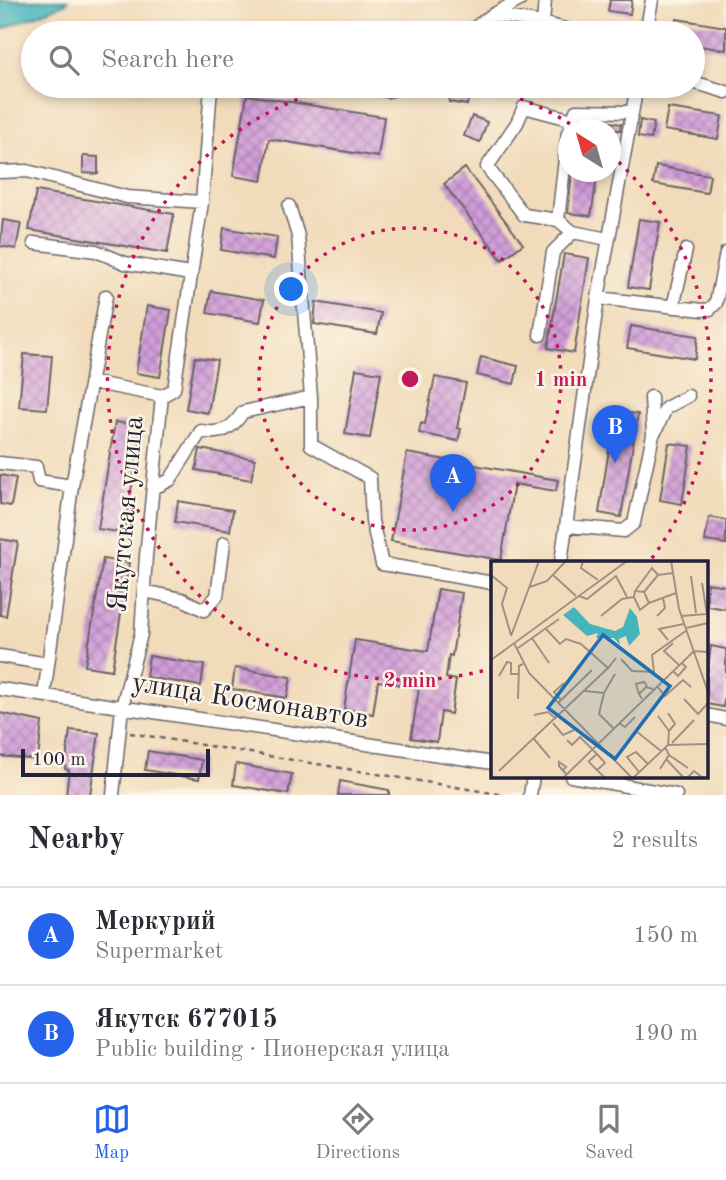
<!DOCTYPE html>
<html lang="en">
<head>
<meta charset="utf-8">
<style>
  :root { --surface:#fff; --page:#f7f7f7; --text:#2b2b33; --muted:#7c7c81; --line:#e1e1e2; --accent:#2563eb }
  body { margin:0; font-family:"Old Standard TT",serif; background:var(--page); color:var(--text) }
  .compass { position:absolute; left:558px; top:119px; width:63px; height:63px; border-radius:50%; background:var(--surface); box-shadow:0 4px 10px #0003; rotate:323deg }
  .scale { position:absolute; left:21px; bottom:18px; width:189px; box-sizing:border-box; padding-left:7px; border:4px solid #22223b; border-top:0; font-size:19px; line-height:24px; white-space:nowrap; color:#22223b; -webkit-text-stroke:5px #fcf5e5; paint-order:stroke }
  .you { position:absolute; left:292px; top:290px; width:24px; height:24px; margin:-18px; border:5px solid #fff; border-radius:50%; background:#1a73e8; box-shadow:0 0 0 10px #1a73e833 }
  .badge { display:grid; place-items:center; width:46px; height:46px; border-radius:50%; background:var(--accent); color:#fff; font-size:23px; font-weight:700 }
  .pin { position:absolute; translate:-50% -58px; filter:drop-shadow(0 2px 4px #0008) }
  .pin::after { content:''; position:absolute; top:37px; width:24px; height:21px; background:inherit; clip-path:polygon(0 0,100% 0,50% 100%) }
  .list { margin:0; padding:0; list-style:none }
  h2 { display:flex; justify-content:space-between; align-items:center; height:91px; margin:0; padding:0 28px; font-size:30px }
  h2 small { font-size:23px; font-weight:400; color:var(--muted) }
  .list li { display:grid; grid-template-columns:46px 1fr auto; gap:21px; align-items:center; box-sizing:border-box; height:98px; padding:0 28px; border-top:2px solid var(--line) }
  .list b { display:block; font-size:26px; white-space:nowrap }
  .list p { margin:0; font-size:23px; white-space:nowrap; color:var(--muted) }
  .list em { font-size:23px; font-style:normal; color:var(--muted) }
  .icon { flex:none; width:38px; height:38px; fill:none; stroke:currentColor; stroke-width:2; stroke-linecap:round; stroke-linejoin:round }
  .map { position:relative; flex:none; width:726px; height:795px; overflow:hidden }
  .search { position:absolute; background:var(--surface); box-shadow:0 4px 10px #0003; left:21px; right:21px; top:21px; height:77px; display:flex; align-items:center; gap:18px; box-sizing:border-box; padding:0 24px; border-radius:38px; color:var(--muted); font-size:26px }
  .sheet { height:287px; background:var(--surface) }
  nav { display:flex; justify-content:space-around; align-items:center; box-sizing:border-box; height:98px; border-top:2px solid var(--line); background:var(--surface); font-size:19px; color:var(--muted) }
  nav a { display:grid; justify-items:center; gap:4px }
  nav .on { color:var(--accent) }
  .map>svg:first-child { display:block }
</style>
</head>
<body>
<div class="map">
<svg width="726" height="795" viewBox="0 0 726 795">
  <defs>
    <pattern id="building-cross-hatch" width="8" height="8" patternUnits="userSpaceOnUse" patternTransform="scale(1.75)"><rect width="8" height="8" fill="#d29ed9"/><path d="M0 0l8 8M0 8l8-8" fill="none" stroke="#aa80b1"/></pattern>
  </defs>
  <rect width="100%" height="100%" fill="#fcf5e5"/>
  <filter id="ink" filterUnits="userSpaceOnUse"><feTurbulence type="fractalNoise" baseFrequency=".0143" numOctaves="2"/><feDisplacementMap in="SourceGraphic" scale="14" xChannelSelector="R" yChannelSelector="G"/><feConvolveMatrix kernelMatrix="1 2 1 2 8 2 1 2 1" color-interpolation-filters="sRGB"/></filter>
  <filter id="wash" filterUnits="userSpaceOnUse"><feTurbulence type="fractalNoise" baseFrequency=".00686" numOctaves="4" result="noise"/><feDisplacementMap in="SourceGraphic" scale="28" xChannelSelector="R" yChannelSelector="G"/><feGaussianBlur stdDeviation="1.57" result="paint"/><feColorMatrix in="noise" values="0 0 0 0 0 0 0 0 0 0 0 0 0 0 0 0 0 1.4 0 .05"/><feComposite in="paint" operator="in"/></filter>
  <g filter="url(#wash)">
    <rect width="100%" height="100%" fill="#f1dbba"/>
    <path fill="#45b5bd" stroke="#346c7c" stroke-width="2" d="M0,0H68L65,4L0,30Z"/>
    <g id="blocks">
      <path fill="url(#building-cross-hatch)" d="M610,0H632L630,14L608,11Z
        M677,19L726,27V50L693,45V33H675Z
        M452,86H471L467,105L449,102Z
        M247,95L384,117L378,157L269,139L262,181L233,176Z
        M668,108L722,116L718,139L664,130Z
        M472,116L487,122L480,142L464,136Z
        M582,120H599L621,124L620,130H578Z
        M640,120L654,123L651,139L638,137Z
        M83,156L98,157V174L83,173Z
        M656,166L710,175L707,193L653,184Z
        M465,168L523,244L502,260L444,184Z
        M572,172H598L591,216L568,213Z
        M36,191L174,214L167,253L29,230Z
        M639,219L660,222L649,290L628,287Z
        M3,220L21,223L16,249L0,246Z
        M224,228L277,237L274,259L221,250Z
        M564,254L589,258L574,353L548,348Z
        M211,291L264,300L260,322L207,313Z
        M316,302L381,313L377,334L314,324Z
        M147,306L171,310L160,377L136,373Z
        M631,326L698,336L695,359L627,348Z
        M24,354L52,356L47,409L19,407Z
        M195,357L217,360L208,413L186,409Z
        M481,357L518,366L514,384L477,375Z
        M356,369L381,373L370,438L345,434Z
        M435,377L466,383L457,428L461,429L458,441L419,433L421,423L425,424Z
        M615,411L638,414L621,517L599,513Z
        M115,422L142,426L124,533L98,529Z
        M669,443L691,446L682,504L660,500Z
        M200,449L255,459L251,480L196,470Z
        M407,453L558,480L556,491L514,484L501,560L391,541Z
        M0,475L16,478L11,506L0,504Z
        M178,501L233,510L230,531L175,522Z
        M709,517L726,520V544L705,541Z
        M0,539L18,542L6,616L0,615Z
        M103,559L129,563L112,670L85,666Z
        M707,583L726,586V609L707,606Z
        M438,589L462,593L452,656L449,655L446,678L456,680L451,714L441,712L437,742L411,738L419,688L378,681L373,714L344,709L355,640L428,651Z
        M711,646L726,649V689L723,707L707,704V673Z
        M149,656L204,665L201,686L146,677Z
        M235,668L291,677L287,698L232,689Z
        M0,713L42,722L38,760L0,756Z
        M70,730L99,733L90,795H66L69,770L65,769Z
        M148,751L202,760L199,779L145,770Z
        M236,764L292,774L288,794L233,785Z
        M340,781L389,790V795H338Z"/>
    </g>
  </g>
  <g filter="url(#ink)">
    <use href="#blocks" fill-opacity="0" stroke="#6a6367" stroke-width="2"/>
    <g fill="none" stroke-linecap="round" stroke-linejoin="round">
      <g stroke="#6a6367" stroke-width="15">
        <path id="minor" d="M492,15L543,23L579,33
          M543,23L545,0
          M467,33L492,15L520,0
          M646,33L652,0
          M693,82L726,92
          M355,86L388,91L404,86
          M570,127L576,111L632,112
          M568,132L558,220L573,232L608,239
          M0,172L27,171L127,197L202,202L211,88
          M558,220L524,215L487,167L517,123L524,107L573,120
          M34,243L96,251L125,263L190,274
          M598,298L703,310L710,309L716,303L726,253
          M673,307L686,250
          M540,335L553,252L573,232
          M91,382L162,396
          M311,397V445L370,478L372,521L382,564L493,583
          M655,432L666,408L688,396
          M0,463L36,467L39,481L72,486
          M154,488L170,480L201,431C221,435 232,429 243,412L311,397L298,236L289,206
          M567,526L624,531L634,523L653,435L651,397
          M561,562L598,298L637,86
          M144,591L182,599L204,610L217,596L224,543
          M0,656L48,664
          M0,689L493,763
          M44,695L72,486L106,296
          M707,715L726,719
          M571,776L676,795
          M113,795L122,707L141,634L146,556L162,396L174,389L202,202
          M530,795L533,776"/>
      </g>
      <path stroke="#6a6367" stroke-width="2.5" stroke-dasharray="5 5" stroke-linecap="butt" d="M130,733L504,795"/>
      <use href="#minor" stroke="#fff" stroke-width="12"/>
    </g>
  </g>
  <g fill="none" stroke="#c2185b" stroke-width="3.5" stroke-dasharray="3.5 7">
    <circle cx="410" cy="379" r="151"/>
    <path d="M493 668A301 301 0 1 1 340 86M480 86A301 301 0 0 1 578 129M611 155A301 301 0 0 1 649 562"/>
  </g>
  <g text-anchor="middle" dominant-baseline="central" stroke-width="5" stroke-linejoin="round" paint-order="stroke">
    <g font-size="28" fill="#22223b" stroke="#fcf5e5">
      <text transform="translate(127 514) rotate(-85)">Якутская улица</text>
      <text transform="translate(250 702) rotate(9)">улица Космонавтов</text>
    </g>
  </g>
  <g transform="translate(491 561)">
    <rect width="217" height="217" fill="#f1dbba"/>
    <path d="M83,46L99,63L124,70L132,66L139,47L146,56L149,73L138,85L135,75L128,78L129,84L123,77H105L107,72L96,75L72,54Z" fill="#45b5bd"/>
    <path fill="none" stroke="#9e9187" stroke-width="2" d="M92,0L90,7L107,19M180,0L188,48L217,131M182,12L167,14L153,31L158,42L185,32M0,14L16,27L11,43L20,74M62,14L85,35M200,15L205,52M211,22L216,53M39,26L56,20L75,0M144,30L161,7L167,14M88,35L96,38L125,15L136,36M143,36L149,49L158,42M110,55L131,38L143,36L144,30L153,31M166,55L174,47L172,37M190,55L216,53M195,67L217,62M55,68L69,83L75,78L90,83L117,107L125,97M20,75L48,0M41,77L58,102M177,79L168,68L193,63M23,82L38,112L141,217M182,82L173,90L188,104M27,87L68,58M130,98L141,110L163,111L161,94L196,69M0,99L136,0M182,110L187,115L195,106L191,102M8,115L16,101L20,102V113H27M166,125L174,135L192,119L200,126M94,130L113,132L124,113M113,132L108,153L122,167M148,133L145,123L153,121L156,125M27,138L28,105L32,103M151,138L148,133L155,126L162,128M193,138L207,153L217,142M70,139L63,131L73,122M68,141L101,109M177,152L184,163L178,170M43,154L57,151L65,158M167,155L178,170L177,184M62,162L72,174L83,169M128,162L134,166L144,156M145,170L170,190M43,178L59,197M76,179L81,184L89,176L106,193L97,201M181,182L203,159M178,194L197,207M175,198L193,217M98,201L114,217M169,208L178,194L174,186M72,209L75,206L68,201V205L76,214M106,209L114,202L106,193M8,210L117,107M148,211L136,196L145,191L157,203M72,217L203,90L217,91M142,217L177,184L217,183M196,217L203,210L212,217"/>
    <path fill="#1f6fb2" fill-opacity="0.15" stroke="#1f6fb2" stroke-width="3.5" d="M112,74L179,125L124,198L57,147Z"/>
    <rect width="217" height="217" fill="none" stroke="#22223b" stroke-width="3.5"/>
  </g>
  <circle cx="410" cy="379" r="10" fill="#c2185b" stroke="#fcf5e5" stroke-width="3.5"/>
  <g font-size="21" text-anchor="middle" font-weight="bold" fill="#c2185b" stroke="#fcf5e5" stroke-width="5" stroke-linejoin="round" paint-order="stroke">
    <text x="561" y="386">1 min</text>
    <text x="410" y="687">2 min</text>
  </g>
</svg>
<svg class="compass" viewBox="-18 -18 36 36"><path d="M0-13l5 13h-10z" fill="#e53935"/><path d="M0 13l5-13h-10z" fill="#7c7c81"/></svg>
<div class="scale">100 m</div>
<div class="you"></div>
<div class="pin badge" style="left:453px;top:512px">A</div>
<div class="pin badge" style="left:615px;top:463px">B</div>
<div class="search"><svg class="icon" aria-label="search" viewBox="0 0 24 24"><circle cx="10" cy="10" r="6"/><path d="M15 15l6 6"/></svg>Search here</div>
</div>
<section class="sheet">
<h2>Nearby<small>2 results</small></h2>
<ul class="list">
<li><span class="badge">A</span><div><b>Меркурий</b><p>Supermarket</p></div><em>150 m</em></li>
<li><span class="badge">B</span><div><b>Якутск 677015</b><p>Public building · Пионерская улица</p></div><em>190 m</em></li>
</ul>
</section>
<nav>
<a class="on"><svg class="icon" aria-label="map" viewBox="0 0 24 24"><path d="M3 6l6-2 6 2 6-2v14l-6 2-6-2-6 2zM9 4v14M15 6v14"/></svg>Map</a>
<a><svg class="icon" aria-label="directions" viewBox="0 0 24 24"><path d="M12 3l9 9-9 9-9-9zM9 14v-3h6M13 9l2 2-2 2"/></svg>Directions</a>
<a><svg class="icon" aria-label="saved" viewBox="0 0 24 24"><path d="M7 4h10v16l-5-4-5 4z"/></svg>Saved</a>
</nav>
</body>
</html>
